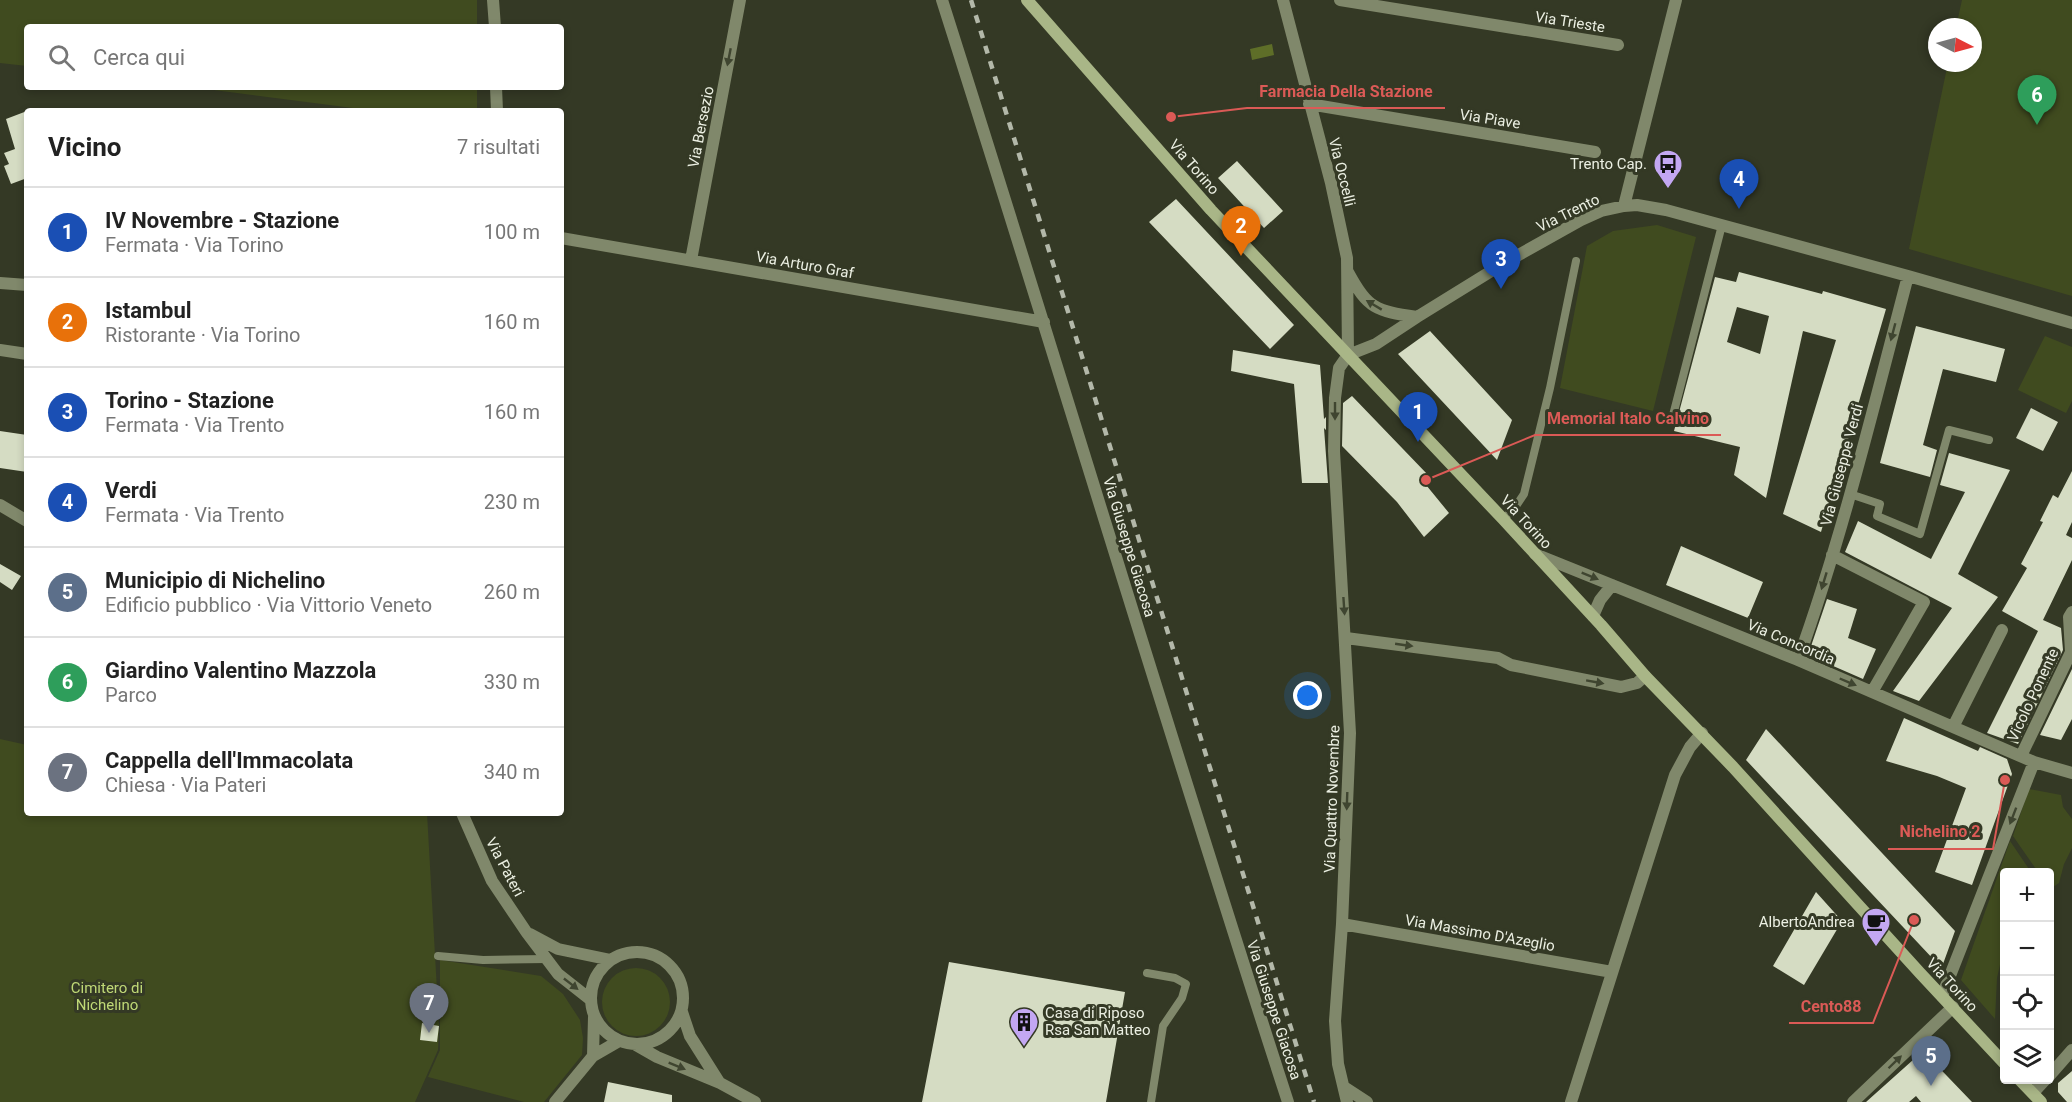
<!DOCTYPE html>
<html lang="it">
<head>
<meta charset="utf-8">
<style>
  :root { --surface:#fff; --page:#f6f6f6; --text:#222; --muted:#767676; --line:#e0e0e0; --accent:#6a5e80 }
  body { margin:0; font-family:Roboto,sans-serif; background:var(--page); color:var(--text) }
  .controls { position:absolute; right:18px; bottom:18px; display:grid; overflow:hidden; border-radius:6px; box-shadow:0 3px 9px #0003 }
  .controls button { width:54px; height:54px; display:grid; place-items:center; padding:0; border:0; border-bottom:2px solid var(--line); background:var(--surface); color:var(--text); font:30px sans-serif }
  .compass { position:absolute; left:1928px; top:18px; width:54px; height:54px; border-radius:50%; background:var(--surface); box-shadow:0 3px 9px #0003; rotate:96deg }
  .you { position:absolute; left:1308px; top:696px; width:21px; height:21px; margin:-15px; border:4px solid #fff; border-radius:50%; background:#1a73e8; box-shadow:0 0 0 9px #1a73e833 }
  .badge { display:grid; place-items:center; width:39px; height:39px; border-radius:50%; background:var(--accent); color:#fff; font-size:20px; font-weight:700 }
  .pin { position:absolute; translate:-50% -50px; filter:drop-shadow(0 2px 3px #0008) }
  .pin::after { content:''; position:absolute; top:32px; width:21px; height:18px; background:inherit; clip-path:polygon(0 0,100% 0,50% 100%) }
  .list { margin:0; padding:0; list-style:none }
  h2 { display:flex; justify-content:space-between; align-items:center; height:78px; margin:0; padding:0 24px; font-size:26px }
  h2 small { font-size:20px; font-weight:400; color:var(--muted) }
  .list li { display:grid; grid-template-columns:39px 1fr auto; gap:18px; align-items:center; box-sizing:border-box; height:90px; padding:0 24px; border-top:2px solid var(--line) }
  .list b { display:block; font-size:22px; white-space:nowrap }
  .list p { margin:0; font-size:20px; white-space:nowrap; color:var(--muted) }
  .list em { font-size:20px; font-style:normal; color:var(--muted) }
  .icon { flex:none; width:33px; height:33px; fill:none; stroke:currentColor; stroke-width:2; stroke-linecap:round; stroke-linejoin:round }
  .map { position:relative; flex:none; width:2072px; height:1102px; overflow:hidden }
  .search { position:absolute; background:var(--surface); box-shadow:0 3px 9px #0003; left:24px; top:24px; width:540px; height:66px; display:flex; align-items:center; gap:15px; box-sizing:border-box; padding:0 21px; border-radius:6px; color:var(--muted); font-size:22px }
  .panel { position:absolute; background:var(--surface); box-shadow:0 3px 9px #0003; left:24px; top:108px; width:540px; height:708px; border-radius:6px }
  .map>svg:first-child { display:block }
</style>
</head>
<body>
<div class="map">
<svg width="2072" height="1102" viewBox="0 0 2072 1102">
  <rect width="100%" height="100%" fill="#343925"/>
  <path fill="#404b1f" d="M0,0H477V27H27V66L0,63Z
    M1962,0H2072V296L1909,249L1948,63H1973V27H1956Z
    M191,87H477V111H376Z
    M1657,225L1696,237L1653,411L1560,388L1587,246L1613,231Z
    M2045,336L2072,347V401L2066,413L2018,390Z
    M0,739L27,745V813H427L439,1026L438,1050L415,1102H0Z
    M2029,789L2061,795L2063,807L2072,819V848L2064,864L2059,883L2050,889V872H2038L2013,836Z
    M2010,841L2031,872H2004V947L1997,978L1995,1019L1961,980Z
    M440,960L541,976L563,994L580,1020L583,1038L582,1055L544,1102H524L428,1077L440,1050Z
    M602 1002a34 34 0 1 1 68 0a34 34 0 1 1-68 0Z"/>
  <path fill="#5e6e28" d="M1272,44L1274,55L1252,60L1250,49Z"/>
  <path fill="#d5dcc3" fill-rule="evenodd" d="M27,111V178L11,184L4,166L9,164L4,153L15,149L6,119Z
    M1237,161L1283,211L1264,228L1218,178Z
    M1176,199L1294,325L1270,349L1149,222Z
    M1739,272L1822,294L1823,291L1886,309L1821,532L1783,514L1836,340L1803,331L1766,498L1734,475L1740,447L1674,431L1715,277L1736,282ZM1737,307L1769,316L1760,354L1727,342Z
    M1916,326L2005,349L1996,382L1943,369L1923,445L1937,450L1930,477L1880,463Z
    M1430,331L1512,420L1497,460L1398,354Z
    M1233,350L1320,365L1324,419L1326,417V430L1324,428L1328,483H1302L1294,384L1231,371Z
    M1352,396L1428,475L1422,480L1449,513L1424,537L1397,502L1342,446L1343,403Z
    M2031,408L2058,422L2043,451L2016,438Z
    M0,431L27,435V472L0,468Z
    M1949,453L2010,470L1958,574L1998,597L1919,701L1893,691L1952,608L1845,552L1858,521L1931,559L1965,492L1940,485Z
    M2072,471V522L2066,535L2072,538V560L2043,620L2061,628L2063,650L2018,744L1987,733L2038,631L2002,611L2027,568L2021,564L2043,522L2040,521L2053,495L2058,498Z
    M1681,546L1763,582L1748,618L1666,585Z
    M0,564L21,576L12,590L0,582Z
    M1827,599L1857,609L1848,638L1876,649L1863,679L1808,655Z
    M2072,669V719L2061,740L2040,735Z
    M1904,718L1978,751L1980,747L2007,759L2012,774L1972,885L1935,872L1966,788L1937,776L1886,761Z
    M1766,729L1955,931L1943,964L1935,961L1746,760Z
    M1816,892L1842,921L1804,985L1773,966Z
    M949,962L1125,992L1106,1102H922Z
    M422,1023L439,1026L437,1042L420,1040Z
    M1923,1051L1972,1102H1921L1916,1096L1909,1102H1866Z
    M2072,1071V1102H2067L2058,1092V1083Z
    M608,1082L672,1095V1102H604Z"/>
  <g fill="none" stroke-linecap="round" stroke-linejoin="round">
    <path stroke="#80886b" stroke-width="8" d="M1671,423L1722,225
      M1850,494L1880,504L1877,516L1920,534L1949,430L1989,440
      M1503,519L1514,509L1524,494L1550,388L1576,261
      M438,956L483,960L547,959
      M1147,973L1175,978L1186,984L1182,998L1163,1026L1151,1102"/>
    <path stroke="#80886b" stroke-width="12" d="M493,0L495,27
      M942,0C1059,367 1169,736 1288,1102
      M1283,0L1331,183L1347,258L1348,355
      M1340,0L1618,45
      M496,87L497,111
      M1309,104L1595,152
      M1624,206L1676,0
      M561,238L1044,322
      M691,260L740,0
      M1348,272C1368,309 1376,311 1417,317
      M0,283L27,285
      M0,350L27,354
      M1348,355L1376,344L1417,317L1506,262L1581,220L1601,211L1624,206L1637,205L1666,210L1908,276L2072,323
      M0,505L27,521
      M1535,554L1798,660L2034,762L2072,773
      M1832,555L1924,602L1872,692
      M1593,616L1600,600L1612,585
      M1346,638L1498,658L1511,665L1621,687L1637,683L1645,676
      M1798,660C1843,535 1874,405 1908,276
      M1953,727L2002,630
      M2021,756L2071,652L2069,617L2072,612
      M462,813L492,881L527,933L558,974L591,1000
      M1342,924L1612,972
      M530,934L558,949L611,960
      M591 998a46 46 0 1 1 92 0a46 46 0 1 1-92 0Z
      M1942,996L2034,762
      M682,1012L690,1036L719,1082
      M636,1045L657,1057L720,1083L755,1102
      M593,1056L619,1041
      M2050,1075L2072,1050
      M1344,1087L1367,1102
      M2033,1093L2045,1080
      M555,1102L593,1056L594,1017
      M1347,1102L1338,1064L1335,1021L1342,924L1350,733L1334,451L1335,398L1339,368L1348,355
      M1571,1102L1675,775L1690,747L1702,733
      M1853,1102L1953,1007"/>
    <path stroke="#a9b687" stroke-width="12" d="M1027,0L1211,210L1503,519L1601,625L1645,676L1733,767L1920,973L2004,1063
      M2020,1080L2041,1102"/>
    <path stroke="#b3b8a9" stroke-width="4.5" stroke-dasharray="8 8" stroke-linecap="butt" d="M971,0L1314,1102"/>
  </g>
  <defs><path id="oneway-solid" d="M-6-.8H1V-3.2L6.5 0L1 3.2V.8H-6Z" transform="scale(1.5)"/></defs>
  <g fill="#3f4530">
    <use href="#oneway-solid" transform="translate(729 57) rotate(101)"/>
    <use href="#oneway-solid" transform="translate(1374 305) rotate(-149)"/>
    <use href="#oneway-solid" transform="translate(1893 332) rotate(105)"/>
    <use href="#oneway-solid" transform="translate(1335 411) rotate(90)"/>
    <use href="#oneway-solid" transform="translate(1590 576) rotate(22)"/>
    <use href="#oneway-solid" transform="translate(1824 581) rotate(107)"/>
    <use href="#oneway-solid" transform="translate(1344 606) rotate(86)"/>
    <use href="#oneway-solid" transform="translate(1404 645) rotate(8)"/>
    <use href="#oneway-solid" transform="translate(1595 682) rotate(10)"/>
    <use href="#oneway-solid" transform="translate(1848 682) rotate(23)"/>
    <use href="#oneway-solid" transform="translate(1347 801) rotate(92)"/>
    <use href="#oneway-solid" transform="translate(2013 816) rotate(111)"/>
    <use href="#oneway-solid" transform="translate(571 984) rotate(38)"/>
    <use href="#oneway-solid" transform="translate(1895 1062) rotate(-44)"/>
    <use href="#oneway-solid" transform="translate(677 1066) rotate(22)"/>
  </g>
  <defs>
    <g id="bus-pin" transform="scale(1.5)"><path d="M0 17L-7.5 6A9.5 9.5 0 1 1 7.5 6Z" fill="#c3a7f2" stroke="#343925"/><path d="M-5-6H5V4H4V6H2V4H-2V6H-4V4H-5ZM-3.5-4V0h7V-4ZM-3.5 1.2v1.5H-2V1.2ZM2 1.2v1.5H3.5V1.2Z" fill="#111"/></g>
    <g id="cafe-pin" transform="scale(1.5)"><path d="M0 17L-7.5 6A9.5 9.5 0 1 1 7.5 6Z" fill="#c3a7f2" stroke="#343925"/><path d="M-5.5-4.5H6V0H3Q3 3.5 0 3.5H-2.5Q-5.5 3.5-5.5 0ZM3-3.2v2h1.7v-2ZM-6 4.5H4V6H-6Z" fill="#111"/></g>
    <g id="building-pin" transform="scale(1.5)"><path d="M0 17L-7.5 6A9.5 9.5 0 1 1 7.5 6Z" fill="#c3a7f2" stroke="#343925"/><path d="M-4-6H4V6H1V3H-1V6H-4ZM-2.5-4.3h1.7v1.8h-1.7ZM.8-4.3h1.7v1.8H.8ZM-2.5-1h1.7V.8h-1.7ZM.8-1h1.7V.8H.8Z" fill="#111"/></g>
  </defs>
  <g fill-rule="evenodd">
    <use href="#bus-pin" x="1668" y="164"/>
    <use href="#cafe-pin" x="1876" y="922"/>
    <use href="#building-pin" x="1024" y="1022"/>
  </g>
  <g text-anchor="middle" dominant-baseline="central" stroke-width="6" stroke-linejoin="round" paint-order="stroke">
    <g font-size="15" fill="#ebefe2" stroke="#343925">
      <text transform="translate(1570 22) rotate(9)">Via Trieste</text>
      <text transform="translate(1490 119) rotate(9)">Via Piave</text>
      <text transform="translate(701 127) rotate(-79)">Via Bersezio</text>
      <text transform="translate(1194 167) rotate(49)">Via Torino</text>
      <text transform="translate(1342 172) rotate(76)">Via Occelli</text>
      <text transform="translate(1568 213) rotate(-26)">Via Trento</text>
      <text transform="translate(805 265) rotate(10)">Via Arturo Graf</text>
      <text transform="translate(1842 465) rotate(-75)">Via Giuseppe Verdi</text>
      <text transform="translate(1526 522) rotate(47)">Via Torino</text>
      <text transform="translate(1129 547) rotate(73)">Via Giuseppe Giacosa</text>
      <text transform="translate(1791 642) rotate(23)">Via Concordia</text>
      <text transform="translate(2033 695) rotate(-65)">Vicolo Ponente</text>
      <text transform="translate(1332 799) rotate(-88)">Via Quattro Novembre</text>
      <text transform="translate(505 867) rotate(62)">Via Pateri</text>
      <text transform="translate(1480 933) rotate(10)">Via Massimo D'Azeglio</text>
      <text transform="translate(1952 985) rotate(47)">Via Torino</text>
      <text transform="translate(1274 1010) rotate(72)">Via Giuseppe Giacosa</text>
    </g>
    <g font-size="15" fill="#ebefe2" stroke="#343925" text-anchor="end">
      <text x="1647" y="164">Trento Cap.</text>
      <text x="1855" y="922">AlbertoAndrea</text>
      <text x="1045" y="1013" text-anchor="start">Casa di Riposo<tspan x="1045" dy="17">Rsa San Matteo</tspan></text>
    </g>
    <g font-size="15" fill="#bfd876" stroke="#343925">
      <text x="107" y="988">Cimitero di<tspan x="107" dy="17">Nichelino</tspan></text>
    </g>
  </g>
  <path fill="none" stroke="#db5a56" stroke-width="2" d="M1171 117L1247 108H1445M1426 480L1535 435H1721M2005 780L1993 849H1888M1914 920L1873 1023H1789"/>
  <g fill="#db5a56" stroke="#343925" stroke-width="2">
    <circle cx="1171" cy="117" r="6"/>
    <circle cx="1426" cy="480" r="6"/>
    <circle cx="2005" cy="780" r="6"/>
    <circle cx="1914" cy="920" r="6"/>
  </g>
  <g font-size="16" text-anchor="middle" font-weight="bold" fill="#db5a56" stroke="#343925" stroke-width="6" stroke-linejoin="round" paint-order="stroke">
    <text x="1346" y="97">Farmacia Della Stazione</text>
    <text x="1628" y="424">Memorial Italo Calvino</text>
    <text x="1940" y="837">Nichelino 2</text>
    <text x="1831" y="1012">Cento88</text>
  </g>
</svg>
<div class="controls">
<button>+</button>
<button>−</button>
<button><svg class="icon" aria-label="locate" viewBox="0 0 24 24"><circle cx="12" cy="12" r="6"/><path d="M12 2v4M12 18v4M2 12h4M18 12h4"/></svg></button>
<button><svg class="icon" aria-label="layers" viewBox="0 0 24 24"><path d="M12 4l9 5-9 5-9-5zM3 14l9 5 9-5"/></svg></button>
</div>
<svg class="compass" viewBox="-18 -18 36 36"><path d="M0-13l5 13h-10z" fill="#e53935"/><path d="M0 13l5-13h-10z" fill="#767676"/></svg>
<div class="you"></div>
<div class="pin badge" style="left:1418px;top:442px;background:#1a4fb4">1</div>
<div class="pin badge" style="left:1241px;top:256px;background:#e8710a">2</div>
<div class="pin badge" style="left:1501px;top:289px;background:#1a4fb4">3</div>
<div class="pin badge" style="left:1739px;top:209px;background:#1a4fb4">4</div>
<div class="pin badge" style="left:1931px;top:1086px;background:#5c6f8a">5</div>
<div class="pin badge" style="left:2037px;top:125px;background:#2e9e5b">6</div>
<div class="pin badge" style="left:429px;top:1033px;background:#6b7280">7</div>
<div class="search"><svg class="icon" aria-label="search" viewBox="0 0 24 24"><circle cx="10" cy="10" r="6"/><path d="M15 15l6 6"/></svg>Cerca qui</div>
<section class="panel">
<h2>Vicino<small>7 risultati</small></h2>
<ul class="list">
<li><span class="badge" style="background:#1a4fb4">1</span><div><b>IV Novembre - Stazione</b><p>Fermata · Via Torino</p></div><em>100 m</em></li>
<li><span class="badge" style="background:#e8710a">2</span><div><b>Istambul</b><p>Ristorante · Via Torino</p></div><em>160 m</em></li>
<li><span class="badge" style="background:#1a4fb4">3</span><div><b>Torino - Stazione</b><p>Fermata · Via Trento</p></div><em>160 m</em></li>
<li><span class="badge" style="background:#1a4fb4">4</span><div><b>Verdi</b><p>Fermata · Via Trento</p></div><em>230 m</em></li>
<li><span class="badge" style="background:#5c6f8a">5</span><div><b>Municipio di Nichelino</b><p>Edificio pubblico · Via Vittorio Veneto</p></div><em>260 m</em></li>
<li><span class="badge" style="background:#2e9e5b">6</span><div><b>Giardino Valentino Mazzola</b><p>Parco</p></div><em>330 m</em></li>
<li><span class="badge" style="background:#6b7280">7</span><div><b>Cappella dell'Immacolata</b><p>Chiesa · Via Pateri</p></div><em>340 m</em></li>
</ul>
</section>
</div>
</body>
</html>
